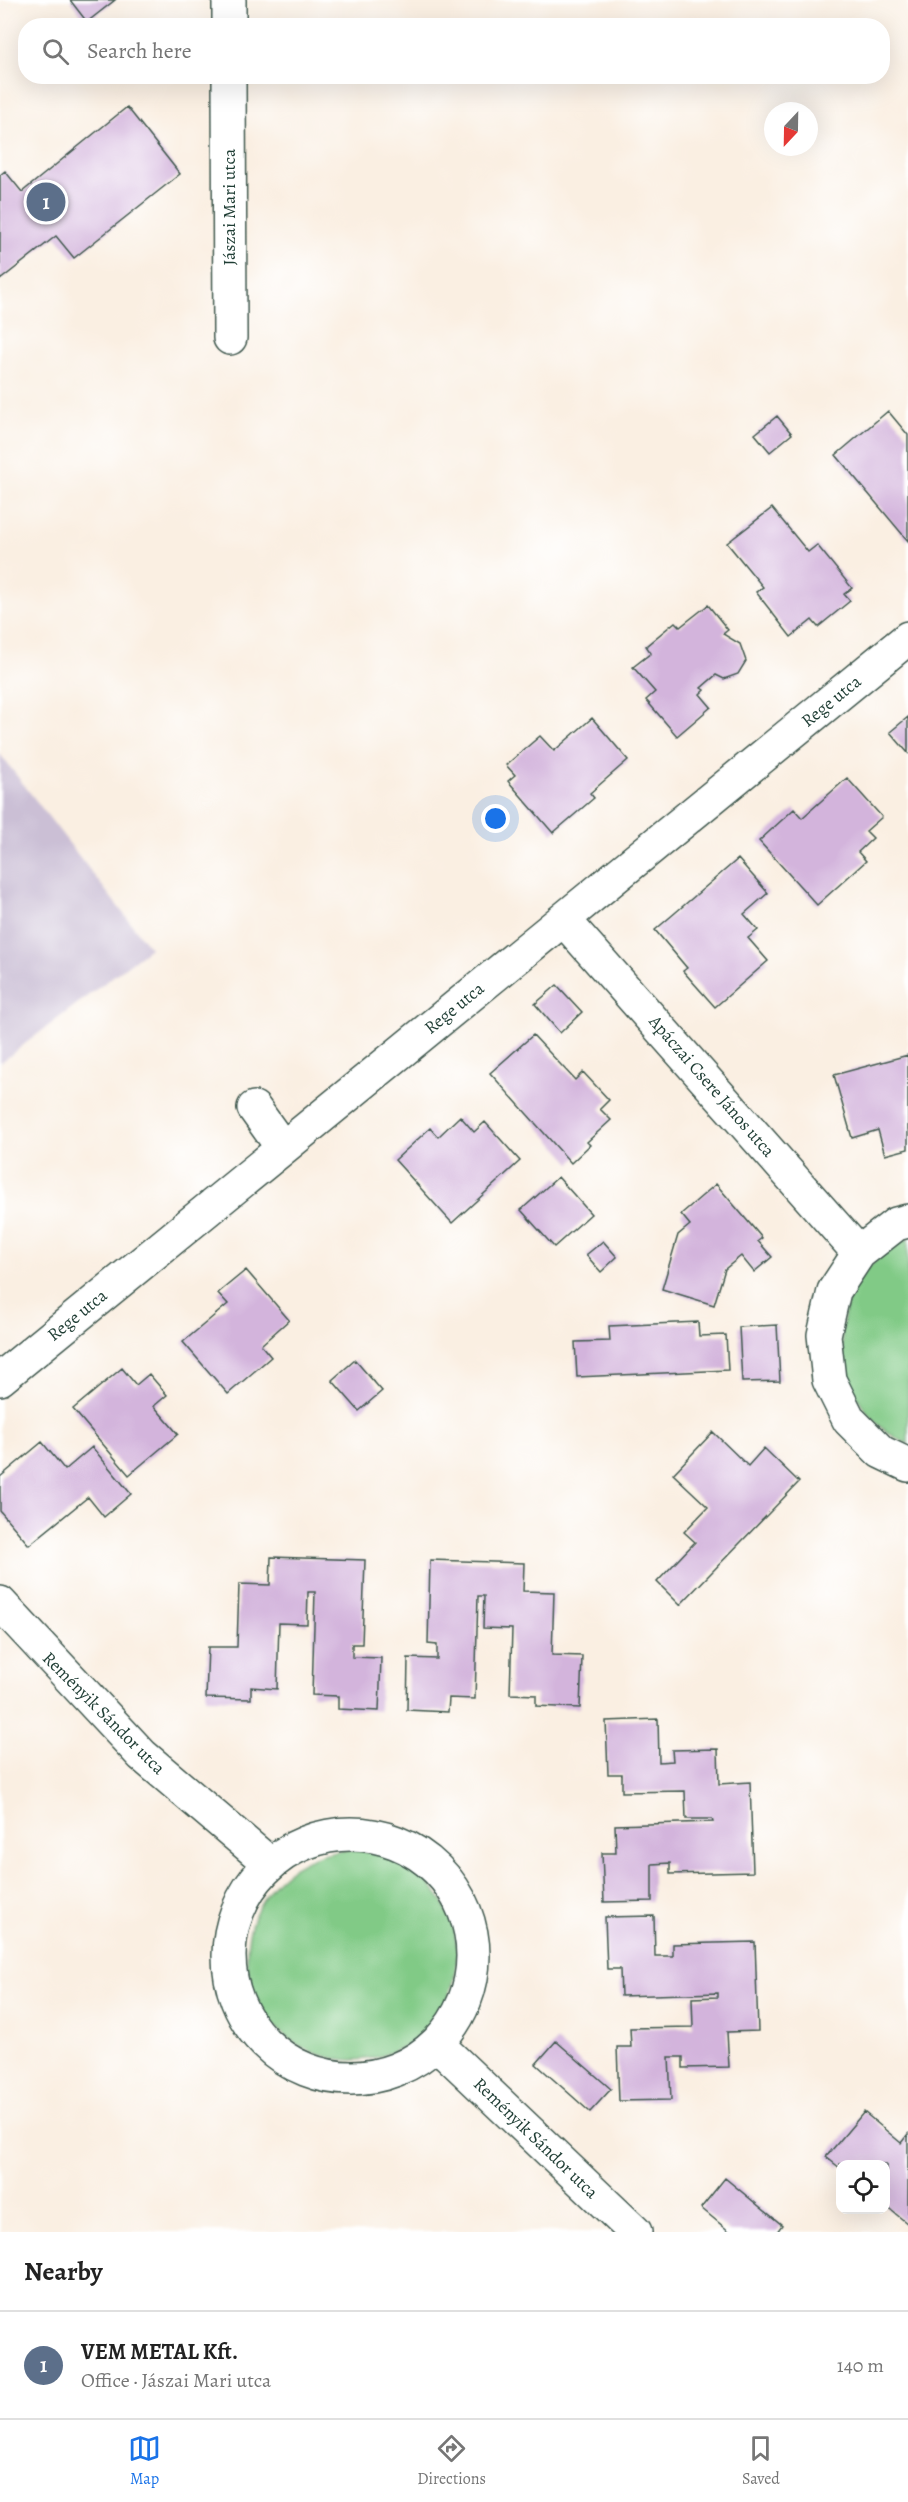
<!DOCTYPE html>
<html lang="en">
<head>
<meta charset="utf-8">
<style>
  :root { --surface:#fff; --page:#f2f2f2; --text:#222; --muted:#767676; --line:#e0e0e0; --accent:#1a73e8 }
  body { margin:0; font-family:Alegreya,serif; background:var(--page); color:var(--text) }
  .controls { position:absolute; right:18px; bottom:18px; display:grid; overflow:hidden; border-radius:12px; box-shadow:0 6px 24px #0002 }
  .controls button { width:54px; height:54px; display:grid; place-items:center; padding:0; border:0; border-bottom:2px solid var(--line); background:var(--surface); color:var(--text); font:30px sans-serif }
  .compass { position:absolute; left:764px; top:102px; width:54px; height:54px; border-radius:50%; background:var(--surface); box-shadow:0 6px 24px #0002; rotate:202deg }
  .you { position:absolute; left:496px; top:819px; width:21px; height:21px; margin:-15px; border:4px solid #fff; border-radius:50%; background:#1a73e8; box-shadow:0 0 0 9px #1a73e833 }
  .badge { display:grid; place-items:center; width:39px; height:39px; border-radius:50%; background:var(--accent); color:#fff; font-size:20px; font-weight:700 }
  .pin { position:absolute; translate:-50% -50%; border:3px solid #fff; box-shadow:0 2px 6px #0006 }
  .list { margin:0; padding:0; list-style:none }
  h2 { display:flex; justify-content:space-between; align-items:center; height:78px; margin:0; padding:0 24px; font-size:26px }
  h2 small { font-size:20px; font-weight:400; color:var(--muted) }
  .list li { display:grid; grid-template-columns:39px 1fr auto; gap:18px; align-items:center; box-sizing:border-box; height:108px; padding:0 24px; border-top:2px solid var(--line) }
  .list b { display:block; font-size:22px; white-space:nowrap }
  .list p { margin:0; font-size:20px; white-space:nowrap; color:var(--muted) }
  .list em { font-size:20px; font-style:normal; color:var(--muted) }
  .icon { flex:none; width:33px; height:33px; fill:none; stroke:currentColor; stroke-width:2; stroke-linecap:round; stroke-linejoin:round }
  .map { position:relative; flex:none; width:908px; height:2232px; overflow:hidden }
  .search { position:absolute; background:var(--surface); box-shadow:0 6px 24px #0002; left:18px; right:18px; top:18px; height:66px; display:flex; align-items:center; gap:15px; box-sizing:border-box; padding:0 21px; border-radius:24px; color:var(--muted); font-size:22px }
  .sheet { height:186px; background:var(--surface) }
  nav { display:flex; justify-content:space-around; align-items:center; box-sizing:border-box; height:84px; border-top:2px solid var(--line); background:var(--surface); font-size:16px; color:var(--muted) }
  nav a { display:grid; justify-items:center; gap:3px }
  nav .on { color:var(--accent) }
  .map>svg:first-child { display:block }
</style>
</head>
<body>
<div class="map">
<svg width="908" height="2232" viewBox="0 0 908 2232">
  <rect width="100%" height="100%" fill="#fff"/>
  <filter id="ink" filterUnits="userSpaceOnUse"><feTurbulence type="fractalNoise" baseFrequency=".0167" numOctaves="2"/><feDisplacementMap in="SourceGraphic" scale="12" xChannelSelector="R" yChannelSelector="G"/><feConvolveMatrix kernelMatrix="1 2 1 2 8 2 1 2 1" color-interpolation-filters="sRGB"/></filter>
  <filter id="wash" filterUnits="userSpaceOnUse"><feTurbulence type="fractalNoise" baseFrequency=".008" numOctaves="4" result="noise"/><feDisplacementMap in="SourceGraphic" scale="24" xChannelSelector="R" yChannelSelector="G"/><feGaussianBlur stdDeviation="1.35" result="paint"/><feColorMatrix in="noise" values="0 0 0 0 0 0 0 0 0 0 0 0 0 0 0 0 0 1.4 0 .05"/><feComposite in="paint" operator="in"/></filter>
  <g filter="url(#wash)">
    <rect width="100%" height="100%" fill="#faefe2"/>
    <path fill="#cbbfd5" d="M0,754L150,948L0,1063Z"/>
    <path fill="#81ca86" stroke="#50845d" stroke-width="1.5" d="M908,1238V1444C847,1418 823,1334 859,1279C872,1260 889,1249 908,1238Z
      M247 1955a105 105 0 1 1 210 0a105 105 0 1 1-210 0Z"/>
    <g id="blocks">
      <path fill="#d3b4dc" d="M70,0H115L87,22Z
        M127,107L180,174L74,258L56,236L0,280V175L5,171L22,192Z
        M888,411L908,435V541L836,455Z
        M777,416L792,434L770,452L755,434Z
        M772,508L808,552L817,545L852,588L844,594L850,601L818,627L812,620L791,637L756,592L763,587L727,543Z
        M708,605L728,630L723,634L740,644L746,661L738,674L724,679L716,675L701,688L704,690L700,694L711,707L677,736L646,700L655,692L633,667L651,653L646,646L675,622L680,627Z
        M908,717V753L890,732Z
        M592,718L628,760L590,793L594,798L553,833L508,781L515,775L506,765L540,736L554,751Z
        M847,778L882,817L866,831L873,838L858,852L866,861L817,905L759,841L794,809L802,818Z
        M738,859L768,893L744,914L758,930L748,938L768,961L715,1007L683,971L687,968L655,930Z
        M557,985L582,1012L560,1033L535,1004Z
        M533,1035L575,1080L583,1072L609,1100L600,1109L611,1120L587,1142L590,1145L571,1163L490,1073Z
        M908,1055V1149L885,1155L878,1130L852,1138L834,1075Z
        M460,1116L474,1132L485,1122L520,1161L452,1223L395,1160L430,1128L438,1137Z
        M558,1177L591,1214L554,1247L521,1210Z
        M716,1184L762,1238L758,1241L772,1257L754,1272L741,1256L725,1269L714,1305L662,1289L678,1235L690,1225L681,1214Z
        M603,1241L617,1257L601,1272L586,1255Z
        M246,1270L289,1320L261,1345L271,1357L228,1394L183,1342L228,1304L218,1293Z
        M698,1322L699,1336L726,1335L728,1370L577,1377L575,1342L610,1341L609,1326Z
        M777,1325L780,1381L742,1382L739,1327Z
        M355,1360L382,1391L359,1411L332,1380Z
        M122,1368L136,1385L149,1374L167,1395L154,1406L178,1434L129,1475L73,1409Z
        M713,1432L748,1466L764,1448L799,1482L680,1605L657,1582L695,1542L684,1532L708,1507L673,1474Z
        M42,1442L65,1470L92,1447L131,1494L104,1517L88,1497L29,1545L0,1511V1477Z
        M271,1557L365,1560L362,1644H352V1657L381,1658L379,1711L338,1709V1696L312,1695L315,1592H308L307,1624L279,1623L277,1689L251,1687V1699L206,1698L208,1647H237L239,1584L270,1585Z
        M430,1560L524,1563L523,1591L554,1592L552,1655L582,1656L580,1708L536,1706V1695L510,1694L512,1629L483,1628L484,1596H478L475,1699L449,1698L448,1712L407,1710L408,1658L437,1659V1645L428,1644Z
        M658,1719L659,1762L673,1761L672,1750L718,1749L719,1784L750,1782L753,1872L670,1874V1863L652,1864V1901L604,1902L602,1853H616L615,1825L713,1822L712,1819H686L685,1791L622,1792V1774H608L606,1721Z
        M654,1916L655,1956H673V1944L755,1942L758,2031L727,2032L729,2067L683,2068V2057H669L671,2100L619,2101L617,2047H631L630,2028L693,2027L692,1998L718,1997V1993L621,1996L620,1969H607L605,1917Z
        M556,2041L611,2089L590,2112L536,2064Z
        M864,2112L901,2143L908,2134V2224L886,2206V2164H840V2168L826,2157Z
        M725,2178L782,2225L777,2232H730L701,2208Z"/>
    </g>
  </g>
  <g filter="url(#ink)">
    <use href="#blocks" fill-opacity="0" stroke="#40584e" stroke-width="1.5"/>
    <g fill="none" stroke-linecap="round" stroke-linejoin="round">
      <g stroke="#40584e" stroke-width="36">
        <path id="street" d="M229,0V26
          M229,76L230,338
          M564,920L859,1253
          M254,1108L282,1147
          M908,1221L896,1224L859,1253L834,1291L824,1335L829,1380L849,1420L881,1452L908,1465
          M0,1379L908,638
          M0,1603L142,1755L269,1863
          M229 1956a122 122 0 1 1 244 0a122 122 0 1 1-244 0Z
          M437,2044L635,2232"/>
      </g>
      <use href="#street" stroke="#fff" stroke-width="33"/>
    </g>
  </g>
  <g text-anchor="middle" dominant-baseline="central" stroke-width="4.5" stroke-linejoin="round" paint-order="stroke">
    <g font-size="18" fill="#1f3d34" stroke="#fff">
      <text transform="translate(229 207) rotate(-90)">Jászai Mari utca</text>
      <text transform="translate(831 701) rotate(-39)">Rege utca</text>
      <text transform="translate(454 1008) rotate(-39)">Rege utca</text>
      <text transform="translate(712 1086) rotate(49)">Apáczai Csere János utca</text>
      <text transform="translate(77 1315) rotate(-39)">Rege utca</text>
      <text transform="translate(104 1713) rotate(45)">Reményik Sándor utca</text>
      <text transform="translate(536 2138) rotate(44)">Reményik Sándor utca</text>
    </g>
  </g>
</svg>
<div class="controls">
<button><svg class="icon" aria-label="locate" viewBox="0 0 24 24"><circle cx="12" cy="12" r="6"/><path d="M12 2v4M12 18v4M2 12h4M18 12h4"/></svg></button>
</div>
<svg class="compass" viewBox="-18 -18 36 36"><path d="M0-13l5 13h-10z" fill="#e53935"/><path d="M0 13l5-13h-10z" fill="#767676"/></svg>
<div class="you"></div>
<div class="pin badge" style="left:46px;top:202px;background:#5c6f8a">1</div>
<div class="search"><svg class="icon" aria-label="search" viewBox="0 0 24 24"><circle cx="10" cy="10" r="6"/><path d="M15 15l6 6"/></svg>Search here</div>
</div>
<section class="sheet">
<h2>Nearby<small></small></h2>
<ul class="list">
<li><span class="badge" style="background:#5c6f8a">1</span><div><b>VEM METAL Kft.</b><p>Office · Jászai Mari utca</p></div><em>140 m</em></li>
</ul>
</section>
<nav>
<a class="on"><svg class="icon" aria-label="map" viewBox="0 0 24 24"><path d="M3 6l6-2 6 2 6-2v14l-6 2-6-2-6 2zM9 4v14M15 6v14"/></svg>Map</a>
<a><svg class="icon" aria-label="directions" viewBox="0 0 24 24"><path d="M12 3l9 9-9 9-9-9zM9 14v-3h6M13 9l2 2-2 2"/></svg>Directions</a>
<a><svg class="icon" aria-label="saved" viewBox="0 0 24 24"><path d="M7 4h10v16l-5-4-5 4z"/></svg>Saved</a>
</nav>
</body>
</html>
